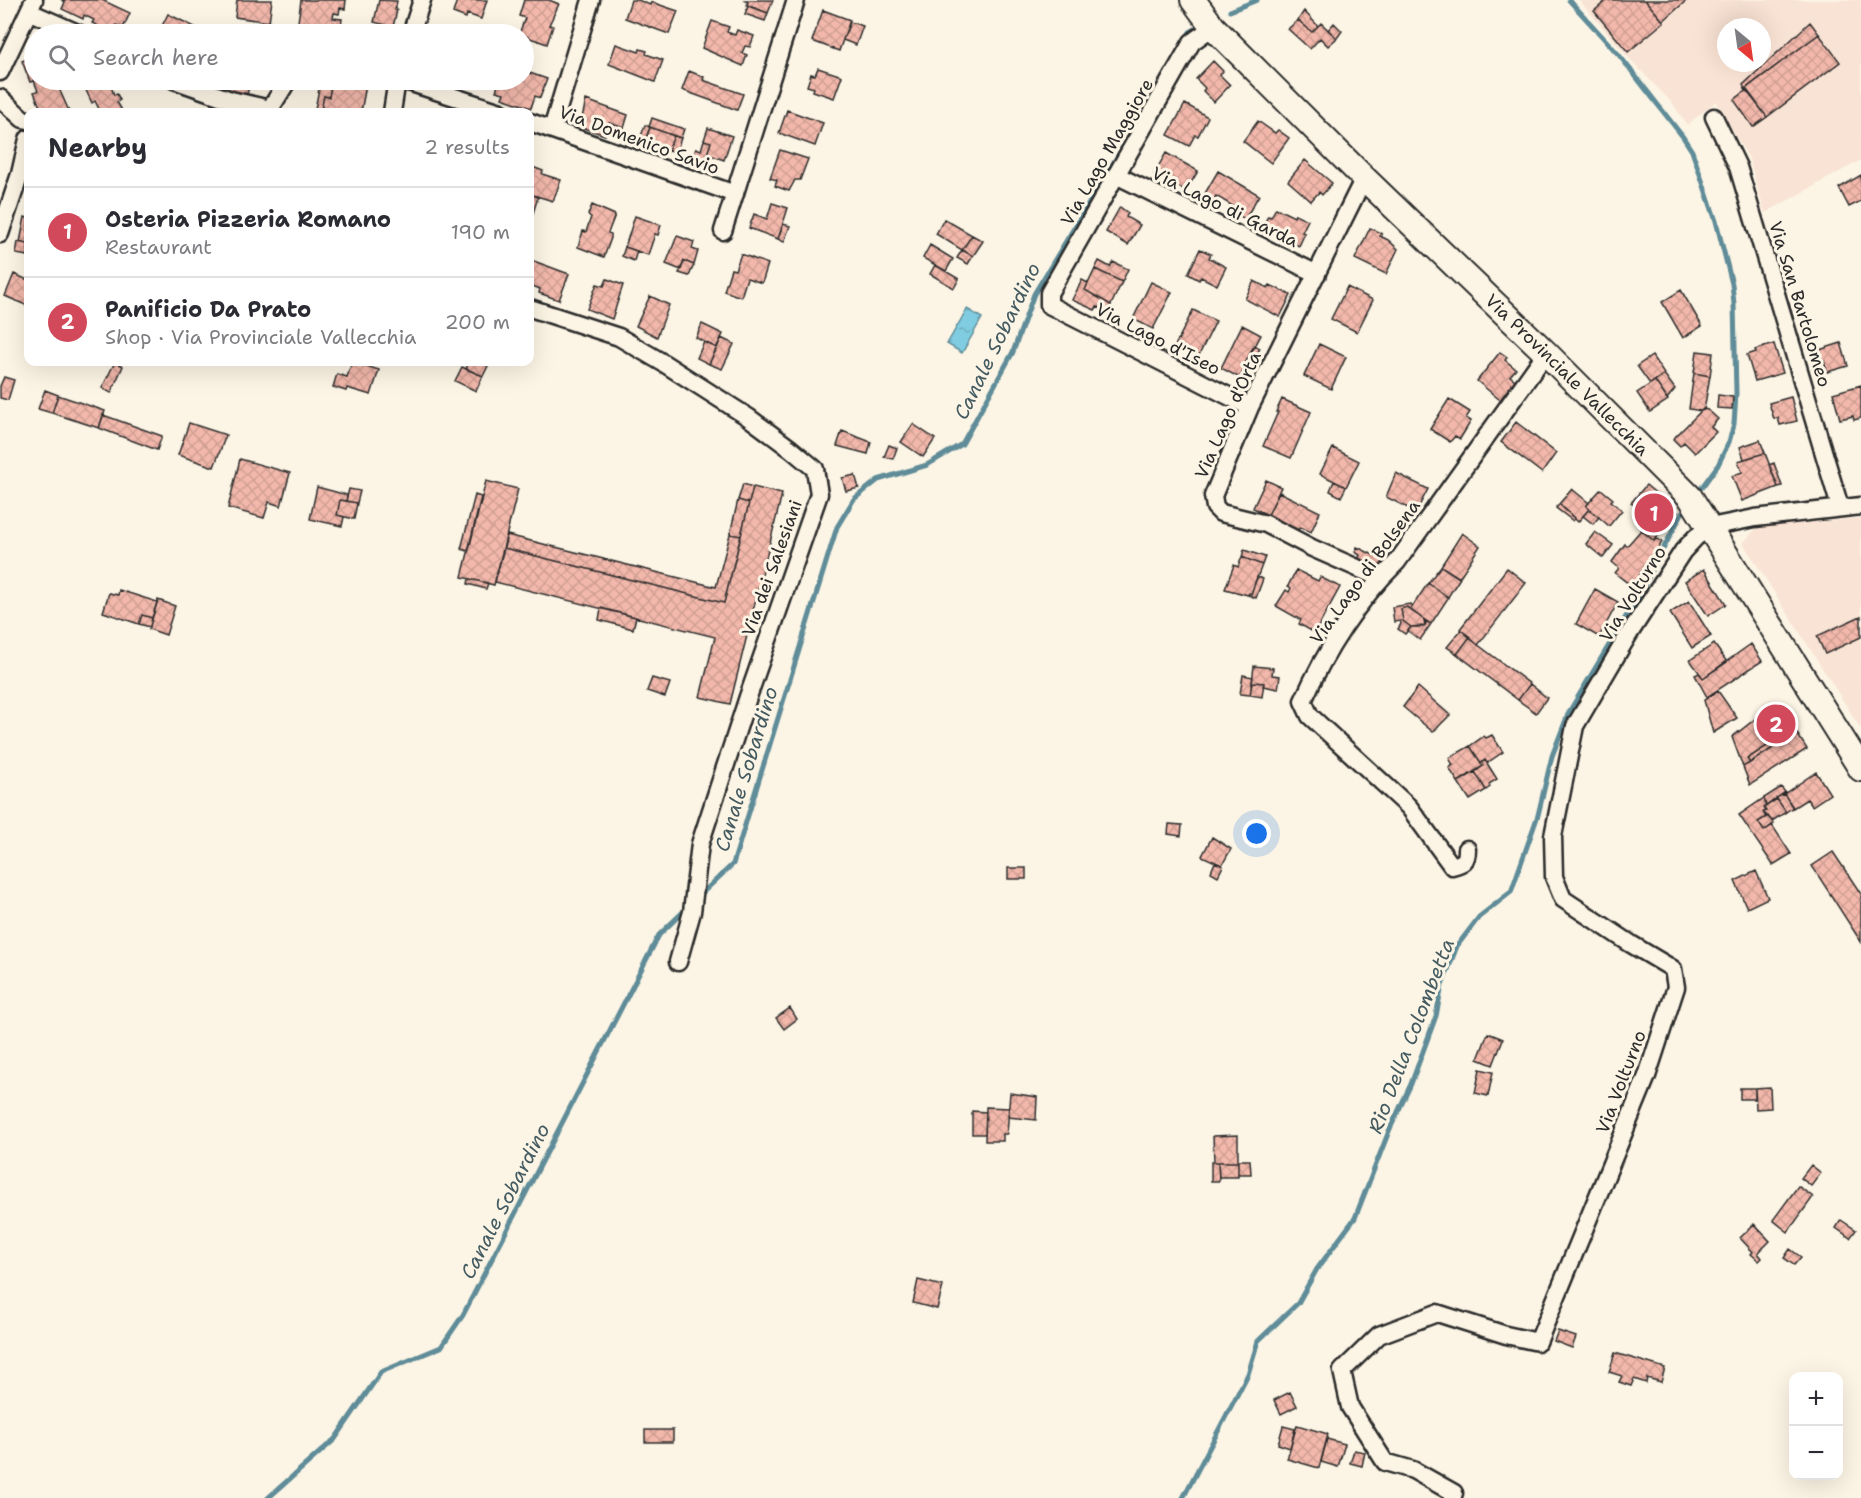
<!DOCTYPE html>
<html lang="en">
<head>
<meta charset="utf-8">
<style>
  :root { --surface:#fff; --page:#f7f7f7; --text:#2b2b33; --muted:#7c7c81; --line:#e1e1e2; --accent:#d1495b }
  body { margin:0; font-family:"Shantell Sans",sans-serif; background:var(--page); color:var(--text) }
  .controls { position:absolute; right:18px; bottom:18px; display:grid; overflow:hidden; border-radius:12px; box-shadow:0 6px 24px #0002 }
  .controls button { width:54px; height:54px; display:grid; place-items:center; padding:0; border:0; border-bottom:2px solid var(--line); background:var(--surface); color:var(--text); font:30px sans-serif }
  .compass { position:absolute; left:1717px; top:18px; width:54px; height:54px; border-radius:50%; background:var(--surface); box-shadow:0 6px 24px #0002; rotate:151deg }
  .you { position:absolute; left:1257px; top:834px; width:21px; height:21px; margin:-15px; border:4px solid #fff; border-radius:50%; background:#1a73e8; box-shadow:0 0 0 9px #1a73e833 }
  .badge { display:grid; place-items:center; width:39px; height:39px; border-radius:50%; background:var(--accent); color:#fff; font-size:20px; font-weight:700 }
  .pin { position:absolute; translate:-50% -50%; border:3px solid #fff; box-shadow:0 2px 6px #0006 }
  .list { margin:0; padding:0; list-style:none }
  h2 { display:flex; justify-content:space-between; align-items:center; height:78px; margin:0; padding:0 24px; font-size:26px }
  h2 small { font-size:20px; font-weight:400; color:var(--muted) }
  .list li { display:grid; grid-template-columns:39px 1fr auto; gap:18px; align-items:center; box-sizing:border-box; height:90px; padding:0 24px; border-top:2px solid var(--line) }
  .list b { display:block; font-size:22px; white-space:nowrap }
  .list p { margin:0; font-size:20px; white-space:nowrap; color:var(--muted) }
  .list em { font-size:20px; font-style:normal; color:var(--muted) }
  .icon { flex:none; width:33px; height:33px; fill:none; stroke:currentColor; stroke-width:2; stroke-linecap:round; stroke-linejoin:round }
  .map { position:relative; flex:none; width:1861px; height:1498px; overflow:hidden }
  .search { position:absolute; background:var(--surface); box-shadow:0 6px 24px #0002; left:24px; top:24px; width:510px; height:66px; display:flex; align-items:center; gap:15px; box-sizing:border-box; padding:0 21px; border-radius:33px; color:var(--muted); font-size:22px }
  .panel { position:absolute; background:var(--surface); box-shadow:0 6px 24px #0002; left:24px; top:108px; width:510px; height:258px; border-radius:12px }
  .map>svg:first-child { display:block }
</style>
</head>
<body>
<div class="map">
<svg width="1861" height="1498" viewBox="0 0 1861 1498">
  <defs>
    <pattern id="water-ripples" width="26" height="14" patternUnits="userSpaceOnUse" patternTransform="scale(1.5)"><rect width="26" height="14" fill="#80cce0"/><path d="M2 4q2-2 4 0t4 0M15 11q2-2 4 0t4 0" fill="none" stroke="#6fafc0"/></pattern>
    <pattern id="building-cross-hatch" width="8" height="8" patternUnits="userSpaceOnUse" patternTransform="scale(1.5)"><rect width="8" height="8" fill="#f2b8ab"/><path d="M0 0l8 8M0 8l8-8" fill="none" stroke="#d09e93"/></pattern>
  </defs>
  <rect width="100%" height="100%" fill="#fcf5e5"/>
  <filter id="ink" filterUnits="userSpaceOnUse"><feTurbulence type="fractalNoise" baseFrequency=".0167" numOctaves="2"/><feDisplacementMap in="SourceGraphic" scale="12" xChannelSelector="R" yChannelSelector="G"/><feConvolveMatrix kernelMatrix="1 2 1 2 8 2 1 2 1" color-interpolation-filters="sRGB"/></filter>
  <g filter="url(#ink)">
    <path fill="#f9e3d4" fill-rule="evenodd" d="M1579,0H1861V160L1765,213L1749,159L1716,101L1687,125L1673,104L1628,57ZM1726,27H1762V63H1726Z
      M1861,518V729L1743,543L1758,527Z"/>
    <path fill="url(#water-ripples)" stroke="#5e8c98" stroke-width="1.5" d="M967,309L982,318L962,353L947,344Z"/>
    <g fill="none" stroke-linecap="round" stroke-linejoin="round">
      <path stroke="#5e8c98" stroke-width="5" d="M1569,0L1619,55L1683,137L1692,151L1716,221L1732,284L1734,304L1736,393L1734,424L1729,442L1718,465L1702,487
        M1230,11L1257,0
        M1185,40L1190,32L1201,26
        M699,896L733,864L837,527L854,499L878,480L927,465L962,444L1013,352L1034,294L1123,147
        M268,1498L335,1439L381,1372L441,1347L463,1315L659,935L688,907
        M1183,1498L1248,1374L1258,1341L1298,1303L1317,1269L1355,1218L1389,1131L1411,1084L1436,1016L1442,985L1457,946L1479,917L1511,892L1538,815L1552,756L1569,712L1639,595L1682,513"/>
    </g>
    <path fill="url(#building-cross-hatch)" stroke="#2b2b2b" stroke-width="1.5" d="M62,0H102L130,13L123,28L116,25L113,33L92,23L94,20L84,15L83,19L62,9L65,2Z
      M237,0H272L269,22L235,17Z
      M301,0H346L345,9L340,8L339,14L334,13L333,18L342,19L340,34L297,30Z
      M379,0L397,1L395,10H397L393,27L374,22Z
      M457,0H487L481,19L467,14L466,18L453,13Z
      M524,0H549L559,4L549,25L553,26L547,44L519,34L525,18L519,16Z
      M631,0H638L650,5L651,2L678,11L669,34L625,18Z
      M743,0H773L768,13L747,5L748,2Z
      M1607,0H1645L1664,22L1628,52L1594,11Z
      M1645,0H1687L1663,21Z
      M748,6L768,13L765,21L745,14Z
      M823,10L850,20L839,51L812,41Z
      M1304,11L1318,26L1312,32L1298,20Z
      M168,14L195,27L192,34H158Z
      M1298,20L1312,32L1321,23L1337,38L1328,46L1320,38L1310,49L1288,29Z
      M712,21L729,27L727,32L735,35L737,30L754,36L750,47L745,46L742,53L747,55L743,66L702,48Z
      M850,22L863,26L856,45L843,40Z
      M1810,22L1819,34L1745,89L1743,85Z
      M1334,23L1342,31L1337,38L1328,30Z
      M1819,34L1840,62L1767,117L1745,89Z
      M616,44L639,52L640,49L647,51L646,54L663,60L655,82L609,64Z
      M34,48V80H58L56,82L69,111L51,112L50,110L42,112L34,92L38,91L34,81L30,82L22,61L30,58L28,51Z
      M1213,61L1223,71L1220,75L1230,85L1214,102L1203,91L1205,88L1196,79Z
      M818,68L842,76L834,98L813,91L814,88L807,86L811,74L815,75Z
      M524,71L547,79L540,98L535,96L531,108L502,98L504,93L496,91L500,80H524Z
      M689,71L704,77L703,80L743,94L737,110L682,90Z
      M89,80H109L114,95L117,94L120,100L117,102L123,112H96L100,111L95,101L92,103L82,82Z
      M219,80L251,81L246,97L217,90Z
      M310,80H332L329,97L324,96L321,110L315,109L319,89Z
      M332,80H367L361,112H335L321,110L324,96L329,97Z
      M1747,90L1767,117L1753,127L1734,100Z
      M586,100L628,115L624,128L609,123L605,135L580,127Z
      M1185,104L1208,117L1198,136L1195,135L1189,146L1168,135Z
      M787,110L823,123L815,146L779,133Z
      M652,118L684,129L681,138L649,127Z
      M1258,121L1275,133L1278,130L1289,138L1271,163L1243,141Z
      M645,125L650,127L644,144L639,142Z
      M650,127L674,136L667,153L655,149L653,153L643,149Z
      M708,128L732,136L724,160L707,154L711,142L704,140Z
      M674,136L681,138L676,153L668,150Z
      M704,140L711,142L703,167L691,163L696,148L701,150Z
      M780,150L808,159L800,180H795L789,191L775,186L777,180L770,178Z
      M1166,153L1198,171L1186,191L1154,174Z
      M1305,160L1332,183L1322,195L1319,192L1311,201L1288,181Z
      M530,166L543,171L542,174L561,180L553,201L530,194Z
      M1218,171L1259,195L1245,219L1236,214L1238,209L1216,196L1213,201L1204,195Z
      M1861,175V201L1849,207L1839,188Z
      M530,194L538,197L530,223Z
      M772,203L788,208L778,239L749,228L754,214L767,219Z
      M592,205L615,215L608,233L611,234V238L604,257L578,247L583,231L586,232L591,217L588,215Z
      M1120,207L1128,213L1126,217L1140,225L1128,245L1106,232Z
      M1276,208L1294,217L1295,214L1308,220L1302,232L1305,233L1299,246L1262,228L1268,216L1271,217Z
      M635,216L661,225L658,235L655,234L648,255L625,247Z
      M25,217L28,218V244L20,242Z
      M944,219L972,235L962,250L936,234Z
      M783,224L790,226L784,242L778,239Z
      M1370,228L1382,234L1380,236L1388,240L1398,249L1386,274L1355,259Z
      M972,235L983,241L973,256L962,250Z
      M677,236L694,242L692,249L698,251L694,265L684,261L681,270L666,264Z
      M18,242L28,244V256L16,254Z
      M930,245L953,259L946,271L923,258Z
      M625,247L637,251L634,261L622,256Z
      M1200,249L1211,254L1209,258L1226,267L1217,285L1201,277L1199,280L1188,274Z
      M962,250L973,256L968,264L957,258Z
      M741,254L768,264L762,283L747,278L741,297L724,291L731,269L735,270Z
      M531,260L569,274L559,300L539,293L540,289L530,285Z
      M684,261L694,265L689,276L679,273Z
      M1099,261L1110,267L1113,262L1128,269L1122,282L1095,269Z
      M935,265L959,279L954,288L930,274Z
      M1095,269L1122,282L1111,305L1085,290Z
      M14,274L28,280V306L5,296Z
      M607,279L623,285L612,319L587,309L597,284L604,286Z
      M1082,280L1088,283L1085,290L1111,305L1108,312L1097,307L1095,310L1072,300Z
      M1254,281L1268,288L1270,285L1291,295L1280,317L1245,299Z
      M1151,282L1172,292L1153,329L1133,319Z
      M1347,287L1373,300L1357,332L1331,319Z
      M1681,290L1702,326L1683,338L1662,302Z
      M650,296L669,305L657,337L636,326Z
      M1193,310L1216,321L1198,357L1175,346Z
      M702,324L723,334L717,348L696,338Z
      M1242,325L1261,335L1244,366H1245L1240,378L1221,368Z
      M721,338L734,344L722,369L709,364Z
      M704,342L717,348L709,364L697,358Z
      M1841,343L1848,366L1827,372L1824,361L1819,362L1816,351Z
      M1319,344L1346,357L1331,389L1304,376Z
      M1774,344L1783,373L1755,381L1747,355L1756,352L1755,350Z
      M1254,345L1260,348L1250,369L1244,366Z
      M1697,351L1713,353L1710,376L1694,373Z
      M1500,352L1507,357L1505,360L1516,369L1510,376L1515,380L1500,400L1477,381Z
      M1652,356L1664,374L1650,384L1637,366Z
      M115,362L123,366L111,393L102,388Z
      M352,362L379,370L371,395L347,388L346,391L333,387L337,374L347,377Z
      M469,362H490L483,376L466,369Z
      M462,367L483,376L476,391L455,381Z
      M1694,373L1710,376L1704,410L1701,411L1689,409Z
      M1664,374L1675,389L1667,399L1655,381Z
      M4,377L14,380L8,400L0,398V386Z
      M1655,381L1668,400L1650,412L1637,393Z
      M1861,385V418L1854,420L1853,416L1840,419L1833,393Z
      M45,390L58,395L52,413L38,409Z
      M58,395L105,411L99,428L52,413Z
      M1718,395L1733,397L1732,409L1717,408Z
      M1791,397L1797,421L1780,425L1778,418L1774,419L1769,403Z
      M1282,399L1311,412L1291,458L1263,446L1278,412H1276Z
      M1449,399L1470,412L1466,418L1471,421L1460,439L1455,436L1450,442L1430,429Z
      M1703,409L1708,410L1718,419L1711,427L1716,432L1695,453L1684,442L1680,446L1673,439Z
      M103,415L162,436L157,450L99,428Z
      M1516,422L1556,453L1542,473L1501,442Z
      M189,423L226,435L214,467L178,455Z
      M913,424L935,439L923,457L901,442Z
      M842,431L871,442L868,454L837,446Z
      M1760,440L1765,453L1744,459L1740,447Z
      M889,445L897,448L893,459L884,457Z
      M1333,448L1359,461L1346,487L1320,474Z
      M1765,453L1778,487L1742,501L1732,476L1742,472L1738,461Z
      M240,459L290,473L281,506L269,502L264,518L228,508Z
      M1774,463L1782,486L1778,487L1769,465Z
      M1396,473L1428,489L1416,512L1386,497Z
      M855,475L859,488L846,491L842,478Z
      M1266,480L1281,487L1268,515L1253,508Z
      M486,481L518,489L494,585L462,577Z
      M1334,481L1346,487L1341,497L1330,491Z
      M743,484L753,487L749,503L738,500Z
      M1646,485L1678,512L1654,541L1641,530L1650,519L1631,503Z
      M317,487L347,495L346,501L340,500L337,515L344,517L342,526L310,519Z
      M753,487L782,494L730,704L700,697L715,637L495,582L504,548L724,603Z
      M349,489L360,491L357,503L346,501Z
      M1572,489L1589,503L1586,506L1589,509L1578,522L1559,504Z
      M1601,489L1613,499L1611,501L1622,510L1609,526L1586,506Z
      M1279,492L1320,512L1311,532L1300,527L1298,530L1268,515Z
      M475,495L481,497L468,551L461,549Z
      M340,500L357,503L354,519L337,515Z
      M738,500L749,503L741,536L730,534Z
      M1559,504L1575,518L1573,521L1556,508Z
      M1589,509L1599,517L1593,524L1583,516Z
      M1641,530L1654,541L1656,538L1662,542L1653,558L1650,556L1633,587L1615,573L1619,568L1612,562L1625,544L1627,546Z
      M1595,532L1613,545L1603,558L1586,544Z
      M1462,533L1480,546L1459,578L1441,566Z
      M730,534L741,536L724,603L504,548L507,535L716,587Z
      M1357,547L1384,560L1379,571L1357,561L1360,555L1355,552Z
      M1244,550L1265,557L1262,565L1242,557Z
      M1242,557L1262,565L1251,594L1249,593L1248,595L1225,589L1234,565L1238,567Z
      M1441,566L1460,578L1448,597L1428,583Z
      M1507,568L1526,583L1478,645L1460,629Z
      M1704,569L1726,604L1708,616L1685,581Z
      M1296,570L1318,581L1320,577L1340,587L1315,633L1299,624L1301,620L1276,606L1286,590L1289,592L1291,588L1288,586Z
      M1257,577L1263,579L1256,598L1248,595L1249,593L1251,594Z
      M469,579L488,583L486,589L468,584Z
      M1428,583L1448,598L1431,624L1410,610Z
      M1595,589L1618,602L1599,637L1576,624Z
      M119,590L157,602L152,618L142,615L139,624L103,612L109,593L118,595Z
      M158,600L175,606L166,635L149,629Z
      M1689,601L1711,636L1692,648L1670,613Z
      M1410,604L1413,606L1410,610L1407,607L1401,609L1403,621L1411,627L1405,634L1398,629L1401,624L1400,621L1394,622L1392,607Z
      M1407,607L1424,620L1425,626L1411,627L1403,621L1401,609Z
      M601,608L636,617L633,629L599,620Z
      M142,615L152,618L150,627L139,624Z
      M1861,616V637L1825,654L1817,636Z
      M1424,620L1431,624L1420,640L1408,631L1411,627H1424L1426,623Z
      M1461,630L1470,637L1457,654L1447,647Z
      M1469,638L1530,684L1518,700L1457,654Z
      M1714,644L1727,662L1703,678L1690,660Z
      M1751,644L1762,661L1707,697L1695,675L1699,673L1703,678Z
      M1254,666L1273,668L1272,675L1280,676L1278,689L1263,686L1264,683L1252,682Z
      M1243,675L1253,677L1250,695L1240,694Z
      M652,678L670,683L665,697L647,691Z
      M1252,682L1264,683L1262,697L1250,695Z
      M1530,684L1547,698L1536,713L1518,700Z
      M1418,687L1450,715L1433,732L1403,707Z
      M1718,691L1737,718L1713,733L1704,700Z
      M1778,704L1807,749L1750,785L1743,767L1776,746L1758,717Z
      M1758,717L1763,726L1759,728L1770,744L1747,759L1750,763L1743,767L1732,737Z
      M1763,726L1776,746L1750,763L1747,759L1770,744L1759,728Z
      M1492,735L1503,752L1487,763L1485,760L1481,763L1470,746L1484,736L1486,738Z
      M1470,746L1483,766L1458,782L1449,768L1453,765L1449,758Z
      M1485,760L1497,779L1489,784L1490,787L1486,790L1475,772L1483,766L1481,763Z
      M1475,772L1486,790L1470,800L1458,782Z
      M1816,772L1830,794L1812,806L1807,799L1793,808L1784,794Z
      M1781,787L1785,792L1766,806L1764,798Z
      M1784,794L1793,807L1786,812L1776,798Z
      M1764,798L1766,806L1764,808L1766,811L1763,812L1766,817L1758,822L1764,831L1772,825L1791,854L1773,865L1739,815Z
      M1777,799L1786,812L1772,821L1763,812L1766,811L1764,808Z
      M1768,816L1774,824L1764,831L1758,822Z
      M1169,824L1182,825L1181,836L1168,834Z
      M1212,837L1231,849L1222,865L1202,856Z
      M1833,852L1861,894V942L1812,866Z
      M1215,862L1223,866L1218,876L1211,872Z
      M1008,868H1026V879H1008Z
      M1756,871L1768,898L1747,908L1735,881Z
      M790,1008L797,1019L784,1029L776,1018Z
      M1488,1033L1503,1039L1493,1065L1478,1059Z
      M1480,1069L1493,1072L1488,1096L1475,1093Z
      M1770,1087L1771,1108L1756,1109L1755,1088Z
      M1740,1088H1755V1099H1740Z
      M1010,1093L1037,1097L1036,1120L1008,1117Z
      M986,1107L1009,1108L1007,1134H1003V1141H985Z
      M972,1111L986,1112L985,1134H972Z
      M1238,1135V1162H1214L1213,1136Z
      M1238,1160H1250L1251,1174H1238Z
      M1211,1162H1218L1219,1181H1211Z
      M1218,1162H1238V1177H1219Z
      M1811,1165L1821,1173L1811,1186L1801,1178Z
      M1798,1186L1813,1197L1788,1232L1773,1220Z
      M1841,1220L1856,1230L1850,1238L1836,1228Z
      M1754,1224L1770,1241L1758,1253L1762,1258L1759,1261L1751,1254L1753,1252L1740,1238Z
      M1790,1249L1801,1257L1794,1265L1784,1258Z
      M918,1280L943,1286L937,1309L913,1303Z
      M1558,1331L1576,1337L1572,1348L1554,1341Z
      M1615,1353L1665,1368L1661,1382L1647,1378L1646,1383L1634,1379L1631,1386L1619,1382L1622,1376L1609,1372Z
      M1290,1392L1297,1406L1281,1414L1274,1400Z
      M1297,1425L1328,1434L1319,1468L1287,1459Z
      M1283,1426L1295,1429L1290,1448L1278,1444Z
      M645,1430H673V1442H645Z
      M1327,1439L1345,1444L1338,1467L1321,1462Z
      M1354,1450L1365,1452L1362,1466L1350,1463Z"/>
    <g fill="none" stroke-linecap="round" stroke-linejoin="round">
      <g stroke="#2b2b2b" stroke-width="21">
        <path id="minor" d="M30,12L80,34
          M1213,27L1192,42L1049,293V305L1250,407
          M411,34L422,0
          M0,72L34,0
          M174,80L231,100L270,109L285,85
          M402,80L501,112
          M0,98L23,119L28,120
          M392,112L397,80
          M1714,117L1738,167L1840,507
          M530,122L735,194
          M552,129L591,0
          M1116,175L1317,274
          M1364,178L1250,407L1213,496L1215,507L1221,513L1266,524L1312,548L1380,578
          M723,231L796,0
          M0,234L20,174L28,139
          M530,308L619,337L665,364L748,417L791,449L815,469L819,494L748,697L700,844L692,912L678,962
          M1467,849C1467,861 1464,863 1452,866L1409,807L1310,716L1303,701C1325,651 1358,600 1397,562L1546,353
          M1452,1498L1454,1493L1413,1470L1385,1462L1350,1407L1342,1371L1379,1335L1437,1313L1506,1335L1538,1342L1647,1076L1676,987L1673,969L1631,944L1563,899L1554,877L1553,836L1575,726L1629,634L1683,551L1696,537L1710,527L1755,518L1861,506"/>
      </g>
      <g stroke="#2b2b2b" stroke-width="28">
        <g id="secondary">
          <path id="s1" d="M1193,0L1213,27L1364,178L1546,353L1690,497L1861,769"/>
        </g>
      </g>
      <use href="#minor" stroke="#fcf5e5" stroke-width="16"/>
      <use href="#secondary" stroke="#fcf5e5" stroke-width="24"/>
    </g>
  </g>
  <g text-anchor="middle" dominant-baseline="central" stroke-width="6" stroke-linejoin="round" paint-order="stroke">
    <g font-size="18" fill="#2b2b2b" stroke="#fcf5e5">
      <text transform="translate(639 140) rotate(20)">Via Domenico Savio</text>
      <text transform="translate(1107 152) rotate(-60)">Via Lago Maggiore</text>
      <text transform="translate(1225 207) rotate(26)">Via Lago di Garda</text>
      <text transform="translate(1800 304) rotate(73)">Via San Bartolomeo</text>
      <text transform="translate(1158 339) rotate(27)">Via Lago d'Iseo</text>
      <text stroke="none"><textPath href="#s1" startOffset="530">Via Provinciale Vallecchia</textPath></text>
      <text transform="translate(1228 415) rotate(-66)">Via Lago d'Orta</text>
      <text transform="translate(772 568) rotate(-70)">Via dei Salesiani</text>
      <text transform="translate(1365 572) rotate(-54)">Via Lago di Bolsena</text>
      <text transform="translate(1633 594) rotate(-58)">Via Volturno</text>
      <text transform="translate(1621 1082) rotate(-69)">Via Volturno</text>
    </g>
    <g font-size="20" font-style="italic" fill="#445b61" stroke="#fcf5e5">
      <text transform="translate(997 341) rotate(-64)">Canale Sobardino</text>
      <text transform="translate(746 769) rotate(-73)">Canale Sobardino</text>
      <text transform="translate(1411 1036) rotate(-69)">Rio Della Colombetta</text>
      <text transform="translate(505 1201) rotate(-63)">Canale Sobardino</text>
    </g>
  </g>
</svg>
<div class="controls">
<button>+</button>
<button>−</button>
</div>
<svg class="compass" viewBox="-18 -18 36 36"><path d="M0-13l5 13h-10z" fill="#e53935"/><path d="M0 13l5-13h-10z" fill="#7c7c81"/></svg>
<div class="you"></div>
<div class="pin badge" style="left:1654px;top:513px">1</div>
<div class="pin badge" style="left:1776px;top:724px">2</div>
<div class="search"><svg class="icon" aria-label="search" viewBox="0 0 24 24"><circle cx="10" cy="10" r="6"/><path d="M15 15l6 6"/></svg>Search here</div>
<section class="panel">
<h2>Nearby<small>2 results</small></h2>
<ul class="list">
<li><span class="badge">1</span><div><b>Osteria Pizzeria Romano</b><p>Restaurant</p></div><em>190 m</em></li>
<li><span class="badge">2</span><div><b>Panificio Da Prato</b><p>Shop · Via Provinciale Vallecchia</p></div><em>200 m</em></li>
</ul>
</section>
</div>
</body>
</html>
